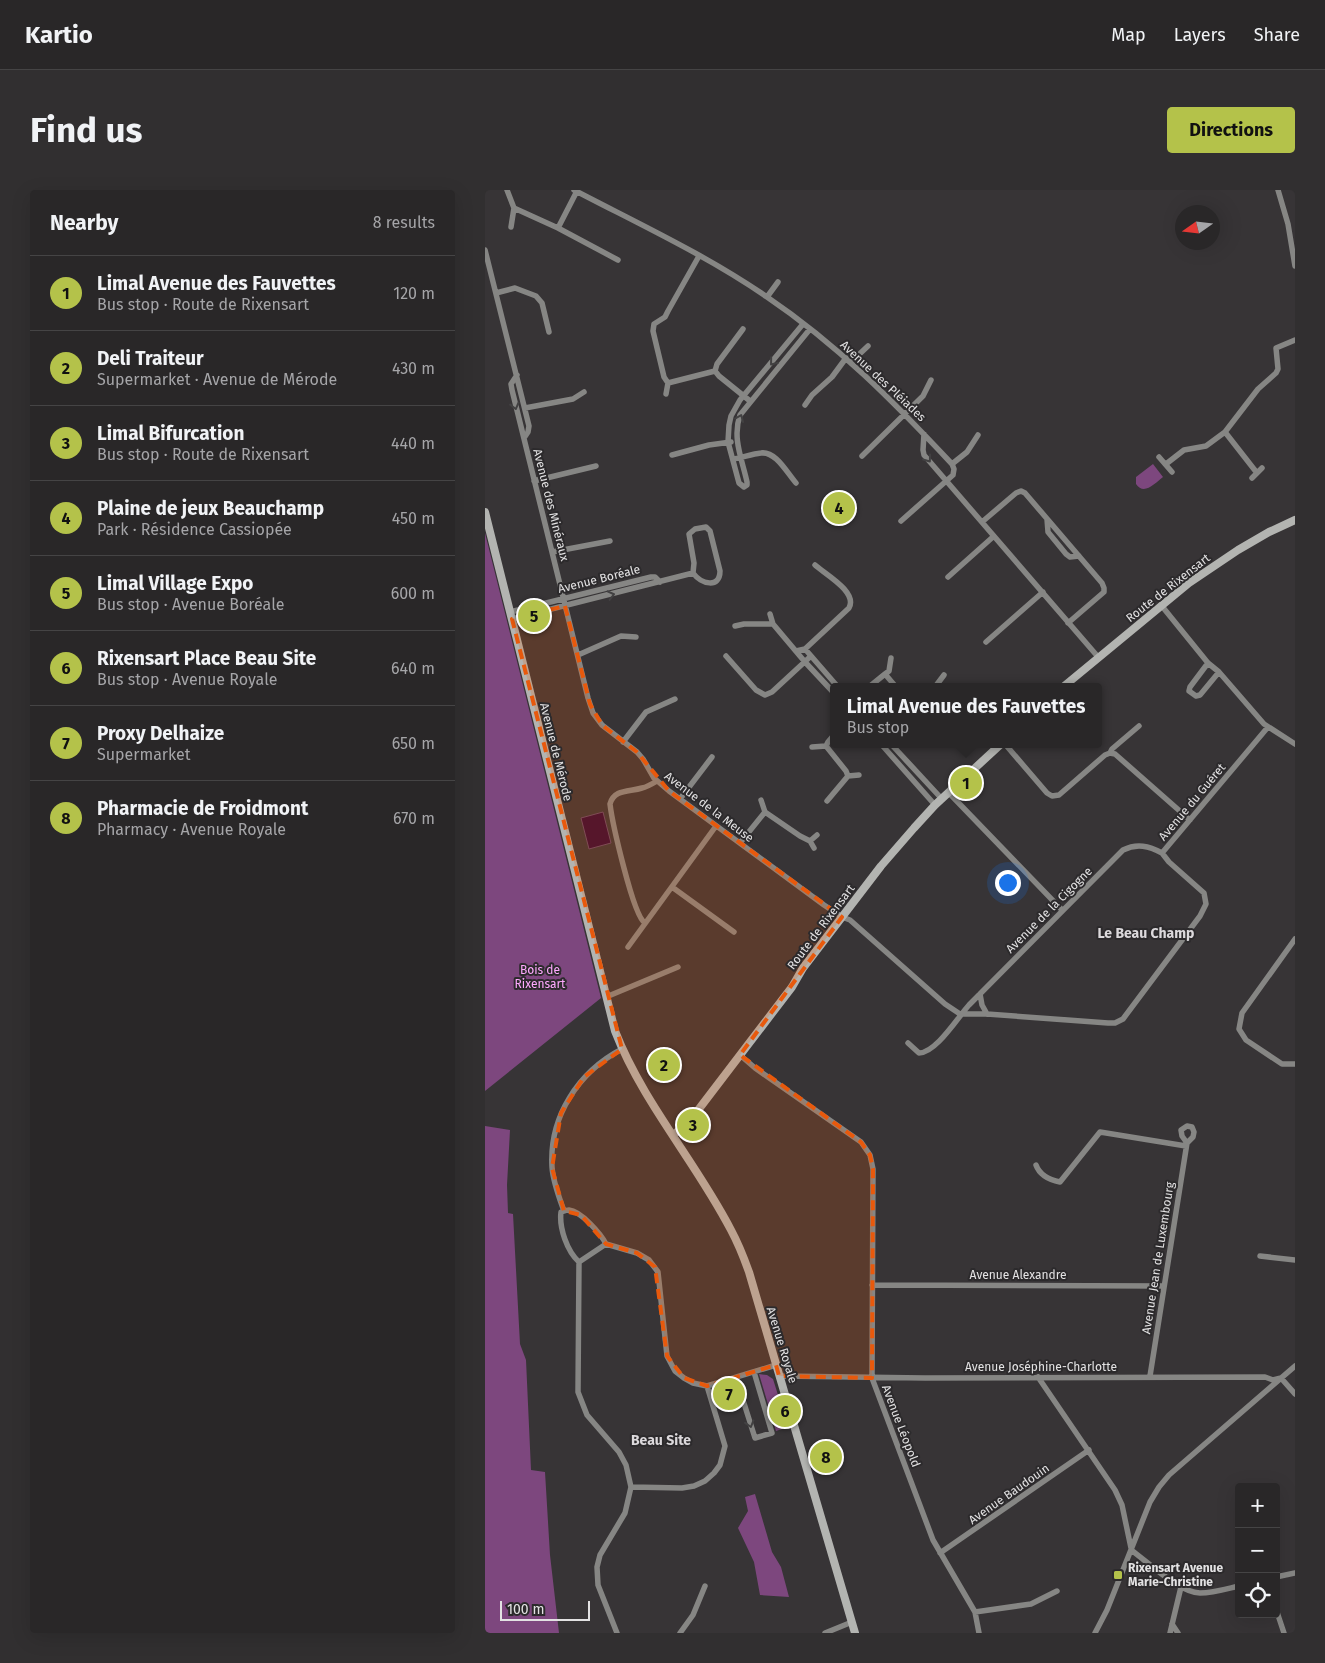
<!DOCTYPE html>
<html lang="en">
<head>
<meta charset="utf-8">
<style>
  :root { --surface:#292728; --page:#312f30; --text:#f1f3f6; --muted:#a5a5a8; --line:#454445; --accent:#b4c24a }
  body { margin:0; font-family:"Fira Sans",sans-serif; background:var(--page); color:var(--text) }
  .controls { position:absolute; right:15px; bottom:15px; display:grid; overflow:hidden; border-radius:5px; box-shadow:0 5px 20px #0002 }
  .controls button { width:45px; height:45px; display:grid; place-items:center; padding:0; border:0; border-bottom:1px solid var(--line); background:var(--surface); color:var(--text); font:25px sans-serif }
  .compass { position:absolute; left:690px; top:15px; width:45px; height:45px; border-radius:50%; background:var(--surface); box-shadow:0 5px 20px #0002; rotate:256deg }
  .scale { position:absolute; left:15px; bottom:12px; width:90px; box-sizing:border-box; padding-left:5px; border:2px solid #e3e2e3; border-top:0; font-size:14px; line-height:18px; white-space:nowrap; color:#e3e2e3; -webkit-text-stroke:4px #2c2a2c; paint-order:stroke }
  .you { position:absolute; left:522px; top:692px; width:18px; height:18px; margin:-12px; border:4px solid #fff; border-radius:50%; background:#1a73e8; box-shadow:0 0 0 8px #1a73e833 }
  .badge { display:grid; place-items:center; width:32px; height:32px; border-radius:50%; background:var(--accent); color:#111; font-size:16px; font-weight:700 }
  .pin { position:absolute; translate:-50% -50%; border:2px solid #fff; box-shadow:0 1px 5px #0006 }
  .popup { position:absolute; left:345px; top:493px; width:272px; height:65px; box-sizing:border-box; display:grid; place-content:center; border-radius:5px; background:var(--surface); filter:drop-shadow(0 1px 4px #0005); font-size:16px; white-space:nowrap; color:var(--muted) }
  .popup b { font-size:19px; color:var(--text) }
  .popup::after { content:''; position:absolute; left:50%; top:100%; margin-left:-10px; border:10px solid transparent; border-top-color:var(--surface) }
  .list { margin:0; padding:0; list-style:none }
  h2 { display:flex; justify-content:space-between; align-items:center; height:65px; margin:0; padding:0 20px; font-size:21px }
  h2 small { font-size:16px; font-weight:400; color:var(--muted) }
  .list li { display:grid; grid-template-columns:32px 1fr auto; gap:15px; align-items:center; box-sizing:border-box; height:75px; padding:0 20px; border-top:1px solid var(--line) }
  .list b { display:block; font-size:19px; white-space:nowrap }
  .list p { margin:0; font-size:16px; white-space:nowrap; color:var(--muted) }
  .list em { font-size:16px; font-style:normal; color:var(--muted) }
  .icon { flex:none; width:28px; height:28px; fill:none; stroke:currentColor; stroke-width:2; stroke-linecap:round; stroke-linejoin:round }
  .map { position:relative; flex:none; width:810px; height:1443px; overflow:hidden; border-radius:5px }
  header { display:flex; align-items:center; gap:30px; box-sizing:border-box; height:70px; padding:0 25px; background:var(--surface); border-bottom:1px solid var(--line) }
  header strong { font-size:24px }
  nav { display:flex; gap:28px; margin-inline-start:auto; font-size:18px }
  .intro { display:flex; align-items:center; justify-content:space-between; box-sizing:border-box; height:120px; padding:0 30px }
  h1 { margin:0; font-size:35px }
  .button { padding:12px 22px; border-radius:5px; background:var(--accent); color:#111; font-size:18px; font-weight:700 }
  main { display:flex; gap:30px; padding:0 30px }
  aside { flex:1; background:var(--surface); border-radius:5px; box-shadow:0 5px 20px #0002 }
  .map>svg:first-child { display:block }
</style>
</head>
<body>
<header>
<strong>Kartio</strong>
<nav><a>Map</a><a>Layers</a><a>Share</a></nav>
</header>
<div class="intro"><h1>Find us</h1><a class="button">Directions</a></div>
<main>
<aside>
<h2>Nearby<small>8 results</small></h2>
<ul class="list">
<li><span class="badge">1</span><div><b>Limal Avenue des Fauvettes</b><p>Bus stop · Route de Rixensart</p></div><em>120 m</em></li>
<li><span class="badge">2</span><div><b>Deli Traiteur</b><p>Supermarket · Avenue de Mérode</p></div><em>430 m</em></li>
<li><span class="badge">3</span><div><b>Limal Bifurcation</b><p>Bus stop · Route de Rixensart</p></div><em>440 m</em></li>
<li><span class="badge">4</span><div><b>Plaine de jeux Beauchamp</b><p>Park · Résidence Cassiopée</p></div><em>450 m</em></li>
<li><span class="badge">5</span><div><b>Limal Village Expo</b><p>Bus stop · Avenue Boréale</p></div><em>600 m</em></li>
<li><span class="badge">6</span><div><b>Rixensart Place Beau Site</b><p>Bus stop · Avenue Royale</p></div><em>640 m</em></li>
<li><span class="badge">7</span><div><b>Proxy Delhaize</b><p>Supermarket</p></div><em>650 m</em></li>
<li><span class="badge">8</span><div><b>Pharmacie de Froidmont</b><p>Pharmacy · Avenue Royale</p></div><em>670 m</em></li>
</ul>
</aside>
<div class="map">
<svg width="810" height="1443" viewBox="0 0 810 1443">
  <rect width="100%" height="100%" fill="#373436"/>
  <path fill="#7d477e" d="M668,274L678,287C670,293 659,306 651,294V287Z
    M0,343L116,808L0,901Z
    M0,936L25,940L22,995L23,1023L28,1024L35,1154L41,1170L46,1280L60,1282L65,1365L74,1443H0Z
    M274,1184L282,1185L288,1189L303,1237L291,1241Z
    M270,1304L287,1362L296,1377L304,1407L275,1405L269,1372L253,1338L263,1321L260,1307Z"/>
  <path fill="#320634" stroke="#674868" d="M118,622L126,653L104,659L96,628Z"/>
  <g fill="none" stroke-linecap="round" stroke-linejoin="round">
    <path stroke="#868684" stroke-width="5.5" d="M22,0L29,18L26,37
      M89,0C154,34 221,65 282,107C353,155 409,212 467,274L469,279L468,285L416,331
      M793,0L803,34L810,76
      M29,18L73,38L133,70
      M73,38L92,1
      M0,60L44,236L43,242L39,248
      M214,66L183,121L180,127L169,134L168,141L179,187L183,193L230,181
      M11,103L30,98L51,106L57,113L64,142
      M282,107L293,92
      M318,134L255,210L246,226L244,235L243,252L254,293L259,297L262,295V292C257,269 247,248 255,225L325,139
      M366,172L383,156
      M230,181L232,174L258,139
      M230,181L234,186L265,211
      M32,185L26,194L27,200L103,508L108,523L117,535L152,562L158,569L169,588L184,601L339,715L357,727L365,730L460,814L475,824H502L623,833H630L638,829L715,726L721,714L719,703L684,672L677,663L783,537
      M181,204L183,193
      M320,215L327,205L347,187L361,168
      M40,218L88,209L99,202
      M740,242L772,283
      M439,244L438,260L439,265L614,468
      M187,265L224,255L246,252
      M377,266L438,206L446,190
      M674,267L687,282
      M248,269C257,268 266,264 276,263C291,261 302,283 311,293
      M467,274L482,262L493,245
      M681,274L699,260L721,256L740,242L773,199L791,183L793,179L791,158L810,150
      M767,288L777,278
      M49,291L111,276
      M562,329L563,342L581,364L585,367L594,366
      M497,332L531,303L536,301L540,303L617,393L619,398V402L583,433
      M67,362L125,351
      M463,387L509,346
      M676,415L723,473L734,482L779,534L810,554
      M25,422L166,387H170L175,392
      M285,424L288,434
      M27,429L208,383C216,394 235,399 235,381L225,341L221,337L210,339L204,344L209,373L208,383
      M250,436L259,434H288L320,472L348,502
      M501,452L558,402
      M320,459L353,497
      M311,461L320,459L364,418C373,402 340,384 330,375
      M93,465L136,446L151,447
      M241,466L271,500L280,505L287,502L326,466
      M723,473L705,497L704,501L711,506L715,505L734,482
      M400,484L404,481L406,468
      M384,497L400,484L411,497
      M450,497L459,485
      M138,552L161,522L190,509
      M396,554L450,615
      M406,554L456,608
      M520,554L562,603L567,606L574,605L620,565L625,563L630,564L705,630
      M341,556L361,581L363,586L342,611
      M327,557L341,556L343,552L348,546
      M625,563L627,559L654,536
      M363,586L374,585
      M463,602L577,720
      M195,609L227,567
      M276,610L280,622
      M325,651L332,645
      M255,653L280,622L315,646L325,651L329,658
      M187,697L249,742
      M160,733C148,726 127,631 125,614C129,599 144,602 157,598C162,597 167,594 172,591
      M810,749L757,823L754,839L761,850L797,874H810
      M143,757L231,636
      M495,804L497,815L502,824
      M121,807L193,777
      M423,853L434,863C451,863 473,827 484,815L638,660C652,653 664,656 677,663
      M255,865L270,878L376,952L385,965L388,979L387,1188L448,1350L490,1422L494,1443
      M551,975C555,986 565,990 575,992L615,942L701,956
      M79,1021C74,1007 68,992 67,977C64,927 93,882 137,859
      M121,1054L152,1063L164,1070L173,1082L182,1166L190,1181L199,1188L208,1193L222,1196L291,1175
      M775,1066L810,1070
      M94,1072L93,1202L102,1225L134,1262L141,1275L146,1297L140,1323L115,1365L112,1377L113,1395L132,1443
      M94,1072C82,1061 74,1038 76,1022C79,1021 81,1020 84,1020C96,1021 116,1044 121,1054
      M94,1072L121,1054
      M387,1095L679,1096
      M294,1186L440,1188L780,1187L788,1190L796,1188L810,1204
      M665,1186L702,953L697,946L696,940L702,936L707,937L709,942L708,947L702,953
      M553,1187L630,1300L637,1315L646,1358
      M251,1188L270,1248L287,1243L269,1182
      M146,1297L197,1298L209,1296L220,1291L229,1283L235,1275L240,1256L222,1196
      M646,1360C663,1372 695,1403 715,1403C728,1403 741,1399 754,1396
      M455,1363L604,1260
      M791,1387L810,1383
      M791,1419L799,1443
      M490,1422L546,1414L572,1401
      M687,1434L693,1443
      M195,1443L208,1425L220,1396
      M340,1443L367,1432
      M610,1443L622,1420L665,1312L674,1297L684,1285L810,1176
      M685,1443L696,1397"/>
    <path stroke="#b3b4b1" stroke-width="8" d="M0,322L130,841C158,913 211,972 246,1040C253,1053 259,1068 264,1082L370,1443
      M578,497L704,393L753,360L784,342L810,330
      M188,945L204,932L307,797L318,778L396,676L429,638L450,615L516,554"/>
  </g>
  <defs><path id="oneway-chevron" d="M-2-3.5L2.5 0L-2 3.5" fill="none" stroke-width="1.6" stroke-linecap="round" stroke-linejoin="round" transform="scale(1.25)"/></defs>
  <g stroke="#424142">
    <use href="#oneway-chevron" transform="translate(288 172) rotate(129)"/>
    <use href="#oneway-chevron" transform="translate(30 216) rotate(76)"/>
    <use href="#oneway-chevron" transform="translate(255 228) rotate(-67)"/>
    <use href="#oneway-chevron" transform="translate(443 269) rotate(54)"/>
    <use href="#oneway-chevron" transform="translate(126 405) rotate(-14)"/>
    <use href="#oneway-chevron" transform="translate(265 1234) rotate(73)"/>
  </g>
  <path fill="#e8590c" fill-opacity="0.2" stroke="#e8590c" stroke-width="4" stroke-dasharray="10 6" stroke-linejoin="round" d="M80,416L105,514L117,535L152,562L184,601L357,727L255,865L376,952L385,965L388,979L387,1188L294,1186L291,1175L222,1196L199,1188L182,1166L170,1077L152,1063L121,1054L96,1025L79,1021L67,978L76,923L99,887L137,859L27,429Z"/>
  <rect fill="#b4c24a" stroke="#2c2a2c" stroke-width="2" x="628" y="1380" width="10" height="10" rx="2.5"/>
  <g text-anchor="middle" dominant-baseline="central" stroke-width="4" stroke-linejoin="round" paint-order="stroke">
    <g font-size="12" fill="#e3e2e3" stroke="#2c2a2c">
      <text transform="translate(398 191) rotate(43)">Avenue des Pléiades</text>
      <text transform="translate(66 315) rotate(76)">Avenue des Minéraux</text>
      <text transform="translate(114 389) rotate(-14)">Avenue Boréale</text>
      <text transform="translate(683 398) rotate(-38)">Route de Rixensart</text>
      <text transform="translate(71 562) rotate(76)">Avenue de Mérode</text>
      <text transform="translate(707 612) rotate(-50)">Avenue du Guéret</text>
      <text transform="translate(224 617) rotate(37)">Avenue de la Meuse</text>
      <text transform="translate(564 720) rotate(-45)">Avenue de la Cigogne</text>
      <text transform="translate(336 737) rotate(-53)">Route de Rixensart</text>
      <text transform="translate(673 1068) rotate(-81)">Avenue Jean de Luxembourg</text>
      <text x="533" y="1085">Avenue Alexandre</text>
      <text transform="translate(297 1155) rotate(73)">Avenue Royale</text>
      <text x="556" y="1177">Avenue Joséphine-Charlotte</text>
      <text transform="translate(416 1236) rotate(69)">Avenue Léopold</text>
      <text transform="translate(524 1304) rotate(-35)">Avenue Baudouin</text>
    </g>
    <g font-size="12" fill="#ffa9ff" stroke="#2c2a2c">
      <text x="55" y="780">Bois de<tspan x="55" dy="14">Rixensart</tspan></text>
    </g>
    <g font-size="12" font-weight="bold" fill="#e3e2e3" stroke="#2c2a2c" text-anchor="start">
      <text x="643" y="1378">Rixensart Avenue<tspan x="643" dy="14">Marie-Christine</tspan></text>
    </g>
    <g font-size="14" font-weight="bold" fill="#dcd9dc" stroke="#2c2a2c">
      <text x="661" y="743">Le Beau Champ</text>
      <text x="176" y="1250">Beau Site</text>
    </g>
  </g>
</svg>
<div class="controls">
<button>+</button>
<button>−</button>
<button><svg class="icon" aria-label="locate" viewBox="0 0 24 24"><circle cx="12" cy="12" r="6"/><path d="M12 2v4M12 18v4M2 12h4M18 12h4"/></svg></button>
</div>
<svg class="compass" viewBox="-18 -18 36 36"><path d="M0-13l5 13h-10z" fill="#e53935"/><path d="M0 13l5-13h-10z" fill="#a5a5a8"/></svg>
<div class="scale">100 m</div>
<div class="you"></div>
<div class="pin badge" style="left:481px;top:593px">1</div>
<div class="popup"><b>Limal Avenue des Fauvettes</b>Bus stop</div>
<div class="pin badge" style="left:179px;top:875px">2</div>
<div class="pin badge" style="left:208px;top:935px">3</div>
<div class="pin badge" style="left:354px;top:318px">4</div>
<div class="pin badge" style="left:49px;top:426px">5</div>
<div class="pin badge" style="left:300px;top:1221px">6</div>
<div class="pin badge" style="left:244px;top:1204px">7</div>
<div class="pin badge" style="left:341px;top:1267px">8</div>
</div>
</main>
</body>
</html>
